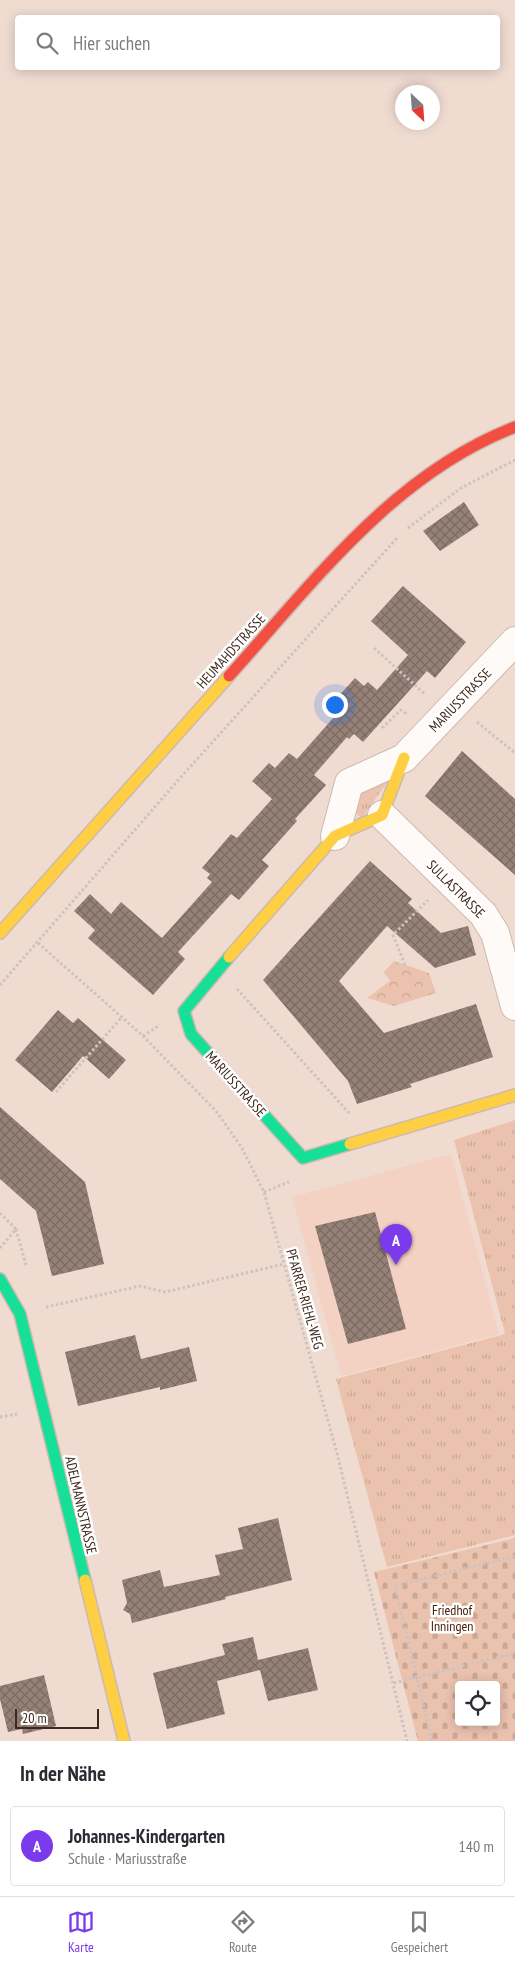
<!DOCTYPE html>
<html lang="de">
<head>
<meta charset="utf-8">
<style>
  :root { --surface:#fff; --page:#f2f2f3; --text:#2b2b33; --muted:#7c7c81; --line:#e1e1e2; --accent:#7c3aed }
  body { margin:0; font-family:"PT Sans Narrow",sans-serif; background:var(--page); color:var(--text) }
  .controls { position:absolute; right:15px; bottom:15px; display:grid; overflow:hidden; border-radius:5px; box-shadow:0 2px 12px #0003 }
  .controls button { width:45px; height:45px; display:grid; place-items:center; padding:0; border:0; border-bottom:1px solid var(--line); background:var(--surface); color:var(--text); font:25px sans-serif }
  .compass { position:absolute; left:395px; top:85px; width:45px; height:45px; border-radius:50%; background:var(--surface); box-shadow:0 2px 12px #0003; rotate:155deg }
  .scale { position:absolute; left:15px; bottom:12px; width:84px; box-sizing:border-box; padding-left:5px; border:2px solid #40281c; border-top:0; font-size:14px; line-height:18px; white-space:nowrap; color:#40281c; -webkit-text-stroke:4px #fff; paint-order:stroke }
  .you { position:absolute; left:334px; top:704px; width:18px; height:18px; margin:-12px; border:4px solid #fff; border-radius:50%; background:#1a73e8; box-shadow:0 0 0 8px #1a73e833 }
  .badge { display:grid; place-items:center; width:32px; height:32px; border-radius:50%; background:var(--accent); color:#fff; font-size:16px; font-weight:700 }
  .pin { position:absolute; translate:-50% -41px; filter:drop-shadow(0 1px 2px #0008) }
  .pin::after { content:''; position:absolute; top:26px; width:18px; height:15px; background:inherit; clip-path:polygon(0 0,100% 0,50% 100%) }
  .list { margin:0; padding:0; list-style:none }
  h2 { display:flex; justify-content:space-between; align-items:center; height:65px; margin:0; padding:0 20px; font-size:21px }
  h2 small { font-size:16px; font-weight:400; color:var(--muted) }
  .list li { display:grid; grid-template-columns:32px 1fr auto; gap:15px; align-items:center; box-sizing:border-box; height:80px; margin:0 10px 10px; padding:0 10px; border:1px solid var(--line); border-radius:5px }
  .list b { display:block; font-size:19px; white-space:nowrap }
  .list p { margin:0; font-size:16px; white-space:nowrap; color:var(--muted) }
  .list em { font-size:16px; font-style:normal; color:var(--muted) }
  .icon { flex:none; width:28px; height:28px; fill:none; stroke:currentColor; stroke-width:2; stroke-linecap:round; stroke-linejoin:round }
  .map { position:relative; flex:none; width:515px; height:1741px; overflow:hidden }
  .search { position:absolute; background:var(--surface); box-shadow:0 2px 12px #0003; left:15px; right:15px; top:15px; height:55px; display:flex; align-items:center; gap:12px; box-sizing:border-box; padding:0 18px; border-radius:5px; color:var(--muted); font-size:19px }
  .sheet { height:155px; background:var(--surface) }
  nav { display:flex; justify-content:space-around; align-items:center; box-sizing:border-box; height:70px; border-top:1px solid var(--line); background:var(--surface); font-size:14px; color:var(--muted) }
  nav a { display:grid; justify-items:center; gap:2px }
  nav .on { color:var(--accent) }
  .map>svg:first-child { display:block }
</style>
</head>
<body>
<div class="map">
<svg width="515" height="1741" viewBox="0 0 515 1741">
  <defs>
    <pattern id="grass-tufts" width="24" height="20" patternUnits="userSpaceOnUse" patternTransform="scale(1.25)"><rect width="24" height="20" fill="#ebc2ae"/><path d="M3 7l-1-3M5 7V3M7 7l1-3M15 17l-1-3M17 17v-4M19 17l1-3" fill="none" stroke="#cba795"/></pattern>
    <pattern id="cemetery-stones" width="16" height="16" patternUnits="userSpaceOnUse" patternTransform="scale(1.25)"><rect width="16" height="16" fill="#ebc2ae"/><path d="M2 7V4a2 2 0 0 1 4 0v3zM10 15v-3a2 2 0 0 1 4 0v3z" fill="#cba795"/></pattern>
    <pattern id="park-crowns" width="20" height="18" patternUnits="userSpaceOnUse" patternTransform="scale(1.25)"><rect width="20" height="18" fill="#ebc2ae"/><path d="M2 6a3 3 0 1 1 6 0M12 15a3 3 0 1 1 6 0" fill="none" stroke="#cba795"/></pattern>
    <pattern id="building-cross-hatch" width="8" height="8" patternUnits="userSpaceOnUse" patternTransform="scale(1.25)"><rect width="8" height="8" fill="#958177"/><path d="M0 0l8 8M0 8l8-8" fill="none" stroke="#7b6a61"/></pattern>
  </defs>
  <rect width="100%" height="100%" fill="#f0dbd1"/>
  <path fill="#f3d2c3" d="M451,1154L499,1334L341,1376L292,1197Z"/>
  <path fill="url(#grass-tufts)" d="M375,777L388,781L362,818L349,809Z
    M515,1120V1535L387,1567L336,1379L505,1334L454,1140Z"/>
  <path fill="url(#cemetery-stones)" fill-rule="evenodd" d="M515,1538V1741H418L374,1572ZM459,1685H496V1722H459Z"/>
  <path fill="url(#park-crowns)" d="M394,961L429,973L436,993L394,1006L367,998L390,981L384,972Z"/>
  <path fill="url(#building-cross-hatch)" d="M464,502L479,525L440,551L423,531Z
    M403,586L466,642L435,678L427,671L363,742L354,734L349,739L347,737L314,775L326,785L295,819L297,821L262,860L269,866L239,900L231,894L178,952L185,959L153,995L88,938L95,930L74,911L90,894L111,914L121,902L162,938L212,882L207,878L210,874L202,868L231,834L237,838L272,799L252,781L269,763L275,768L289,753L297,759L334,717L326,710L355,678L364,686L368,682L377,690L408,655L371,621Z
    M462,751L515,799V875L425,796Z
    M370,861L412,899L408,903L441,933L468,926L476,955L435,968L387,926L339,981L384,1033L476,1004L493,1057L410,1084L412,1087L357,1104L348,1081L263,980Z
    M58,1010L73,1023L78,1018L126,1060L109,1079L83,1056L52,1092L15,1060Z
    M0,1107L85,1182L104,1264L52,1276L36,1211L0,1179Z
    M375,1212L406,1329L348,1344L315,1226Z
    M135,1335L141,1359L189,1347L197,1381L160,1390V1387L78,1406L65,1352Z
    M278,1518L292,1580L225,1597L226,1599L132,1623L130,1614L123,1610L127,1603L122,1580L160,1570L164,1587L220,1575L215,1555L243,1549L238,1528Z
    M253,1637L258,1660L308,1648L318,1690L268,1701L260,1670L217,1681L225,1714L167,1729L153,1673L225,1655L222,1644Z
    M44,1675L56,1726L23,1734L22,1729L8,1732L0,1699V1686Z"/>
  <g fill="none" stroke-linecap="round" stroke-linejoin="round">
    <g stroke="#ceb9af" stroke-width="30">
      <path id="street" d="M382,815L483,914L495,933L515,1006
        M335,836L349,783L404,758L515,641"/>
    </g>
    <g stroke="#ceb9af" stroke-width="14">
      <path id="fast" d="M229,957L184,1011L191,1034L303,1158L350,1144
        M0,1279L20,1314L85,1580"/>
    </g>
    <g stroke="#ceb9af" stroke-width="14">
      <path id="slow" d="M0,933L229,676
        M229,957L335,836L382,815L404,758
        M350,1144L515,1095
        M85,1580L124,1741"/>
    </g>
    <g stroke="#ceb9af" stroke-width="14">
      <path id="jam" d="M229,676C314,582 393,474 515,427"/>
    </g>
    <path stroke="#ccc3c0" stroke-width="3" stroke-dasharray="2.5 2.5" stroke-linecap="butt" d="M408,528L461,488L515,460
      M374,648L426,695
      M477,722L515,753
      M382,728L401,710L407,714
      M38,943L143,1036L216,1111L242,1148L264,1192L337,1453L407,1741
      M405,965L393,935L428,900
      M0,985L180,778L398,537
      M237,989L350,1114
      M143,1036L160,1025
      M56,1092L121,1018
      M264,1192L289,1182
      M0,1213L16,1229L0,1248
      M16,1229L26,1265
      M46,1307L140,1286L165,1292L284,1264
      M0,1417L17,1414
      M394,1683L515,1653
      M432,1741L395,1586L515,1556
      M514,1741H515"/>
    <use href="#street" stroke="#fdfaf8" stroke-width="28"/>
    <use href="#fast" stroke="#16e098" stroke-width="11"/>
    <use href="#slow" stroke="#ffcf43" stroke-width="11"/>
    <use href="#jam" stroke="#f24e42" stroke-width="11"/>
  </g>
  <g text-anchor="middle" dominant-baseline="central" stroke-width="5" stroke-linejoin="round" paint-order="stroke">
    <g font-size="14" fill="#40281c" stroke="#fff">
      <text transform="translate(231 651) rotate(-48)">HEUMAHDSTRASSE</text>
      <text transform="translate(460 700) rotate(-46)">MARIUSSTRASSE</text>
      <text transform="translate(456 889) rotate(45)">SULLASTRASSE</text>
      <text transform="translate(236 1084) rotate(48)">MARIUSSTRASSE</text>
      <text transform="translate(305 1299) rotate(74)">PFARRER-RIEHL-WEG</text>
      <text transform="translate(81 1505) rotate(77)">ADELMANNSTRASSE</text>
    </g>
    <g font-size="14" fill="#4b220c" stroke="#fff">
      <text x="452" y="1610">Friedhof<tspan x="452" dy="16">Inningen</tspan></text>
    </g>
  </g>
</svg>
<div class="controls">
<button><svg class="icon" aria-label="locate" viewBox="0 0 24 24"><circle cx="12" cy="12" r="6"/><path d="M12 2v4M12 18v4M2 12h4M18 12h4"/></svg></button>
</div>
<svg class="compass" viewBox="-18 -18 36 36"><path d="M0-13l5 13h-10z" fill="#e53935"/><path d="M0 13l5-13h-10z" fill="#7c7c81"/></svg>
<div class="scale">20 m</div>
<div class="you"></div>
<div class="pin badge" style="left:396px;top:1265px">A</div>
<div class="search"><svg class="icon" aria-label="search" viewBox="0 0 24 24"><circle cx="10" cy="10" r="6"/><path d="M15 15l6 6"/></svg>Hier suchen</div>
</div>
<section class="sheet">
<h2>In der Nähe<small></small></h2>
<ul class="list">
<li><span class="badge">A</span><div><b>Johannes-Kindergarten</b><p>Schule · Mariusstraße</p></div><em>140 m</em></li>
</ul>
</section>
<nav>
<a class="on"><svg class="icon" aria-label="map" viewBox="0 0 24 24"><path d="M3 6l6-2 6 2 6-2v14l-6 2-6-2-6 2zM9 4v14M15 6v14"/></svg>Karte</a>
<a><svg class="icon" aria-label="directions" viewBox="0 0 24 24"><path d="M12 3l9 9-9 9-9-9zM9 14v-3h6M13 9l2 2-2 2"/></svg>Route</a>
<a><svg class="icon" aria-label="saved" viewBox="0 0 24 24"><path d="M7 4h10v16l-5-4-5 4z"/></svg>Gespeichert</a>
</nav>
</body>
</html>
